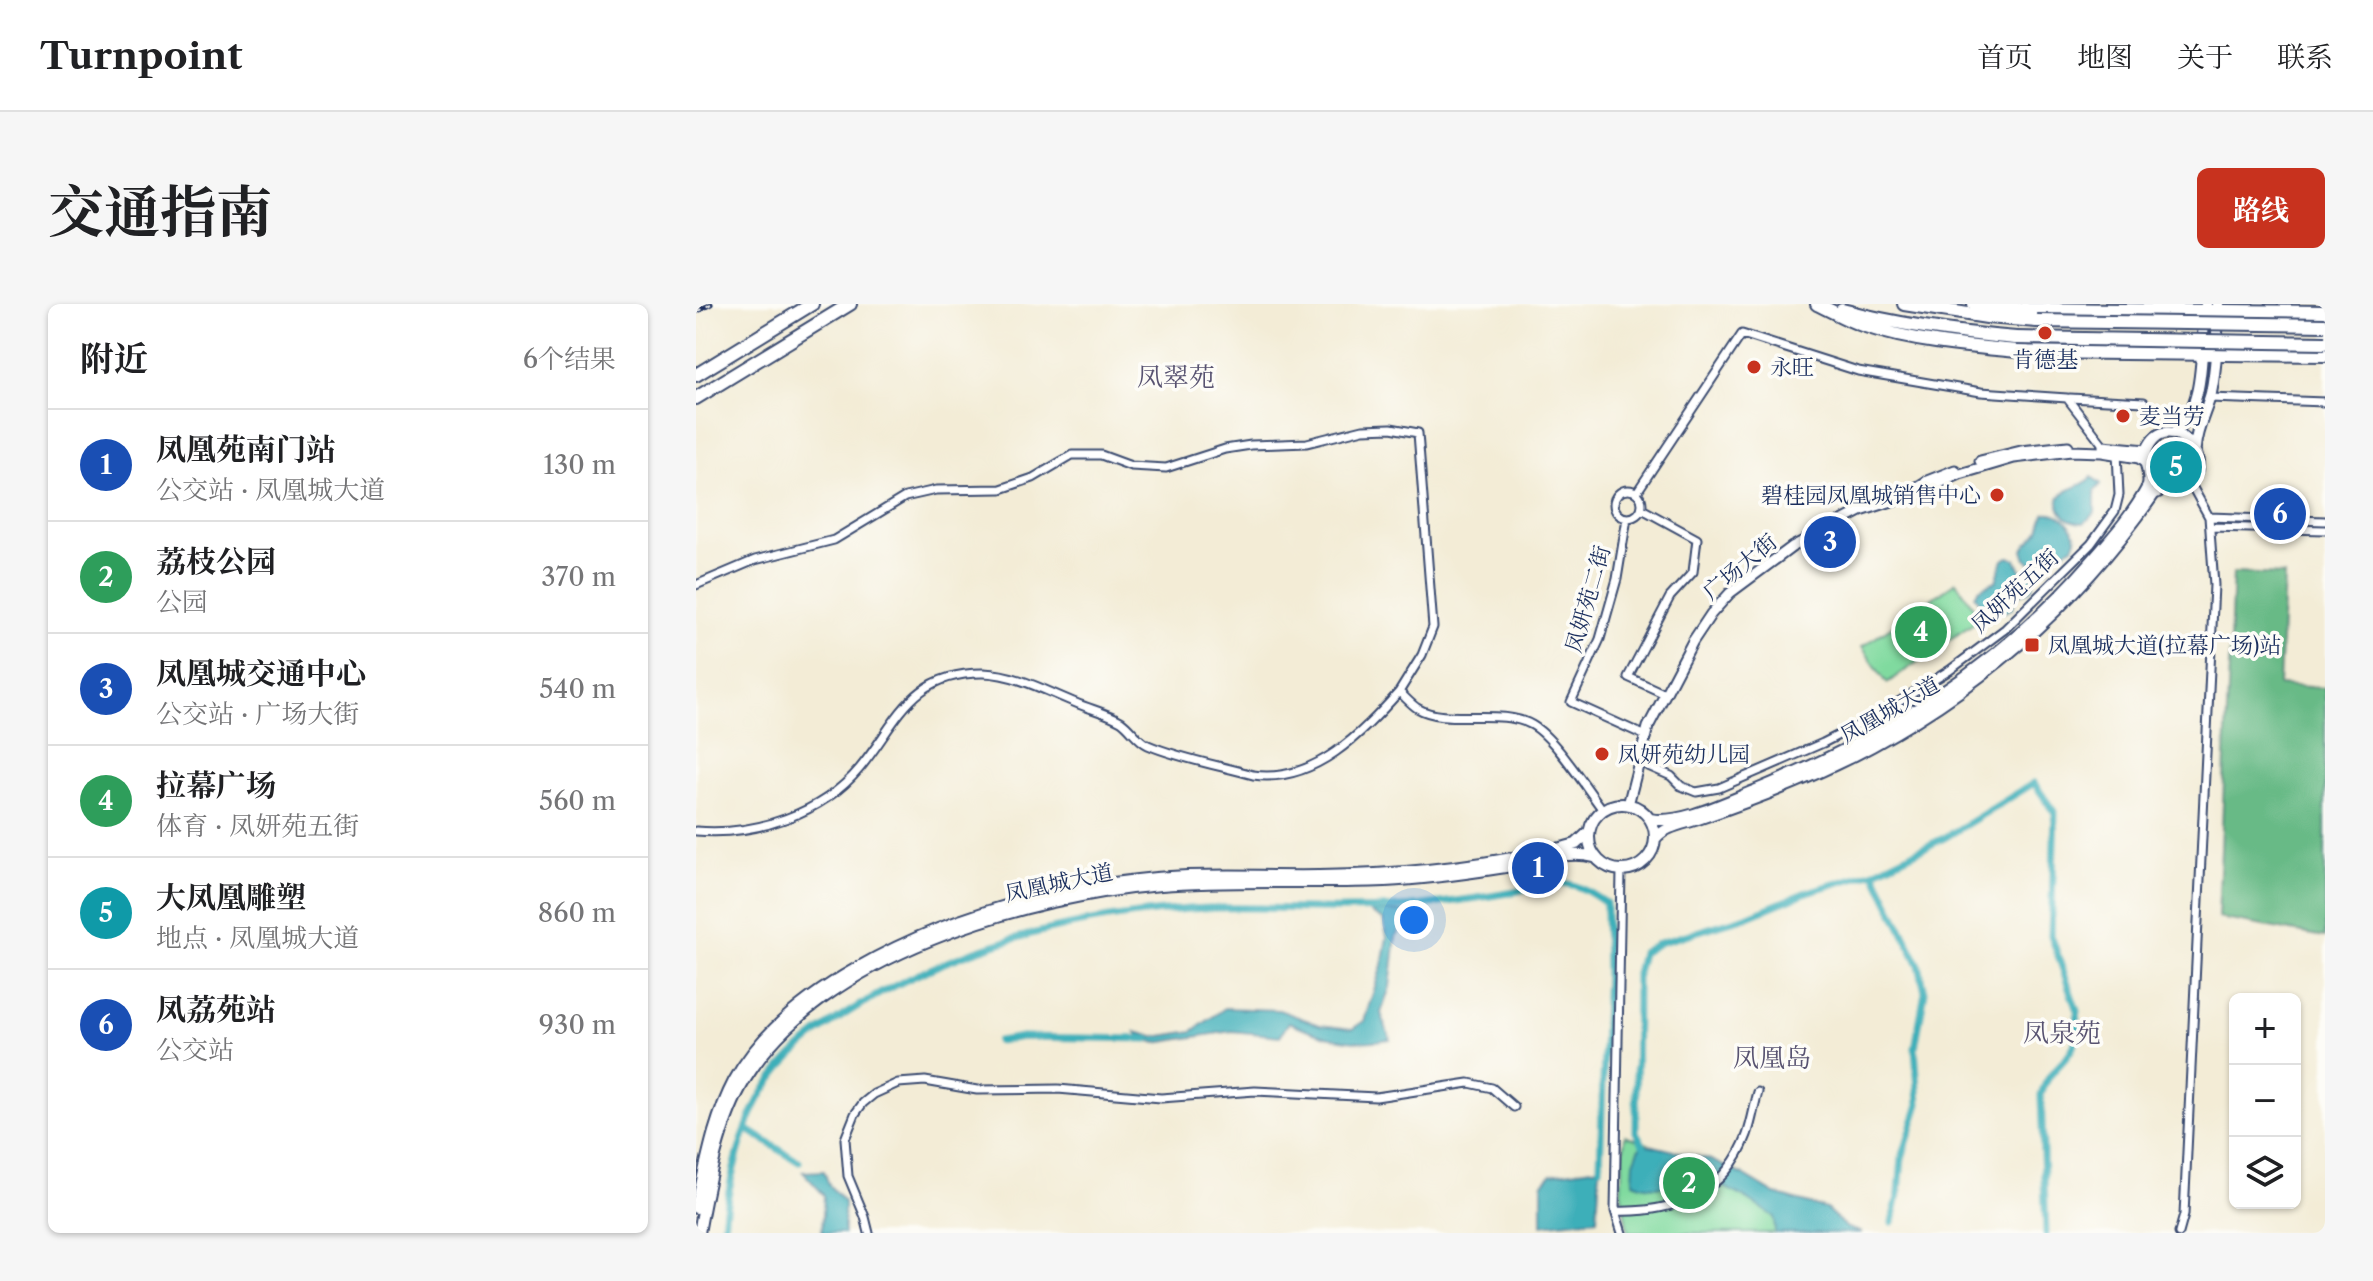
<!DOCTYPE html>
<html lang="zh">
<head>
<meta charset="utf-8">
<style>
  :root { --surface:#fff; --page:#f6f6f6; --text:#202124; --muted:#757577; --line:#e0e0e0; --accent:#c8321e }
  body { margin:0; font-family:"Libre Caslon Text","Noto Serif SC",serif; background:var(--page); color:var(--text) }
  .controls { position:absolute; right:24px; bottom:24px; display:grid; overflow:hidden; border-radius:12px; box-shadow:0 2px 6px #0004 }
  .controls button { width:72px; height:72px; display:grid; place-items:center; padding:0; border:0; border-bottom:2px solid var(--line); background:var(--surface); color:var(--text); font:40px sans-serif }
  .you { position:absolute; left:718px; top:616px; width:28px; height:28px; margin:-20px; border:6px solid #fff; border-radius:50%; background:#1a73e8; box-shadow:0 0 0 12px #1a73e833 }
  .badge { display:grid; place-items:center; width:52px; height:52px; border-radius:50%; background:var(--accent); color:#fff; font-size:26px; font-weight:700 }
  .pin { position:absolute; translate:-50% -50%; border:4px solid #fff; box-shadow:0 2px 8px #0006 }
  .list { margin:0; padding:0; list-style:none }
  h2 { display:flex; justify-content:space-between; align-items:center; height:104px; margin:0; padding:0 32px; font-size:34px }
  h2 small { font-size:26px; font-weight:400; color:var(--muted) }
  .list li { display:grid; grid-template-columns:52px 1fr auto; gap:24px; align-items:center; box-sizing:border-box; height:112px; padding:0 32px; border-top:2px solid var(--line) }
  .list b { display:block; font-size:30px; white-space:nowrap }
  .list p { margin:0; font-size:26px; white-space:nowrap; color:var(--muted) }
  .list em { font-size:26px; font-style:normal; color:var(--muted) }
  .icon { flex:none; width:44px; height:44px; fill:none; stroke:currentColor; stroke-width:2; stroke-linecap:round; stroke-linejoin:round }
  .map { position:relative; flex:none; width:1629px; height:929px; overflow:hidden; border-radius:12px }
  header { display:flex; align-items:center; gap:48px; box-sizing:border-box; height:112px; padding:0 40px; background:var(--surface); border-bottom:2px solid var(--line) }
  header strong { font-size:38px }
  nav { display:flex; gap:44px; margin-inline-start:auto; font-size:28px }
  .intro { display:flex; align-items:center; justify-content:space-between; box-sizing:border-box; height:192px; padding:0 48px }
  h1 { margin:0; font-size:56px }
  .button { padding:20px 36px; border-radius:12px; background:var(--accent); color:#fff; font-size:28px; font-weight:700 }
  main { display:flex; gap:48px; padding:0 48px }
  aside { flex:1; background:var(--surface); border-radius:12px; box-shadow:0 2px 6px #0004 }
  .map>svg:first-child { display:block }
</style>
</head>
<body>
<header>
<strong>Turnpoint</strong>
<nav><a>首页</a><a>地图</a><a>关于</a><a>联系</a></nav>
</header>
<div class="intro"><h1>交通指南</h1><a class="button">路线</a></div>
<main>
<aside>
<h2>附近<small>6个结果</small></h2>
<ul class="list">
<li><span class="badge" style="background:#1a4fb4">1</span><div><b>凤凰苑南门站</b><p>公交站 · 凤凰城大道</p></div><em>130 m</em></li>
<li><span class="badge" style="background:#2e9e5b">2</span><div><b>荔枝公园</b><p>公园</p></div><em>370 m</em></li>
<li><span class="badge" style="background:#1a4fb4">3</span><div><b>凤凰城交通中心</b><p>公交站 · 广场大街</p></div><em>540 m</em></li>
<li><span class="badge" style="background:#2e9e5b">4</span><div><b>拉幕广场</b><p>体育 · 凤妍苑五街</p></div><em>560 m</em></li>
<li><span class="badge" style="background:#0f9aa8">5</span><div><b>大凤凰雕塑</b><p>地点 · 凤凰城大道</p></div><em>860 m</em></li>
<li><span class="badge" style="background:#1a4fb4">6</span><div><b>凤荔苑站</b><p>公交站</p></div><em>930 m</em></li>
</ul>
</aside>
<div class="map">
<svg width="1629" height="929" viewBox="0 0 1629 929">
  <rect width="100%" height="100%" fill="#fdfcf7"/>
  <filter id="ink" filterUnits="userSpaceOnUse"><feTurbulence type="fractalNoise" baseFrequency=".0125" numOctaves="2"/><feDisplacementMap in="SourceGraphic" scale="16" xChannelSelector="R" yChannelSelector="G"/><feConvolveMatrix kernelMatrix="1 2 1 2 8 2 1 2 1" color-interpolation-filters="sRGB"/></filter>
  <filter id="wash" filterUnits="userSpaceOnUse"><feTurbulence type="fractalNoise" baseFrequency=".006" numOctaves="4" result="noise"/><feDisplacementMap in="SourceGraphic" scale="32" xChannelSelector="R" yChannelSelector="G"/><feGaussianBlur stdDeviation="1.8" result="paint"/><feColorMatrix in="noise" values="0 0 0 0 0 0 0 0 0 0 0 0 0 0 0 0 0 1.4 0 .05"/><feComposite in="paint" operator="in"/></filter>
  <g filter="url(#wash)">
    <rect width="100%" height="100%" fill="#f3ecd6"/>
    <path fill="#80da9f" stroke="#4e847e" stroke-width="2" d="M1260,278L1285,314L1191,379L1166,343Z
      M929,831L970,847L1012,855L1047,871L1079,890L1130,905L1151,924L1166,929H932L925,886Z"/>
    <path fill="#68ba86" stroke="#427472" stroke-width="2" d="M1537,269L1588,271L1583,381L1629,384V633L1522,614Z"/>
    <path fill="#3eafb9" stroke="#2c6f8c" stroke-width="2" d="M1396,173L1405,180L1399,187V209L1388,219C1373,219 1361,210 1363,194C1371,182 1387,184 1396,173Z
      M1350,209C1363,207 1379,222 1380,235L1377,243L1359,252L1352,265L1346,266L1330,255L1327,246C1330,237 1339,235 1343,226C1346,219 1344,216 1350,209Z
      M1313,253L1320,255L1325,266L1335,272L1338,279L1335,286L1320,292L1316,305L1308,308L1297,299H1284L1279,291L1283,285L1300,277L1307,256Z
      M672,607L711,608L700,633L694,683L685,709L694,735C659,742 626,733 593,718L584,732L536,727L460,739L443,733L440,728L459,733L497,727L529,704L583,706L624,721L656,725L668,717L686,661L691,633L687,616Z
      M953,841L1012,855L1047,871L1079,890L1130,905L1151,924L1166,929H1079L1078,913C1058,900 1036,883 1011,878C986,872 966,891 937,878L938,858L944,843Z
      M904,863L901,915L846,921V880L855,870Z
      M128,867L133,881L148,898V929H126L128,891L107,868Z"/>
    <g fill="none" stroke-linecap="round" stroke-linejoin="round">
      <path stroke="#3eafb9" stroke-width="7" d="M1178,568L1223,661L1229,688L1219,744L1223,800L1206,854L1203,888L1196,918
        M302,737L326,733L452,735
        M52,826L103,858
        M948,842L940,828L941,669L946,649L963,639L1050,613L1111,588L1178,568L1250,533L1338,479L1359,509L1355,631L1381,707C1387,760 1355,754 1345,791L1350,929
        M28,929C29,889 46,824 66,790C89,751 126,724 164,701C264,641 377,613 493,605C557,601 622,608 687,604C729,602 771,596 813,589C830,586 850,577 867,579C884,581 896,590 910,599L911,666L904,863"/>
    </g>
  </g>
  <g filter="url(#ink)">
    <g fill="none" stroke-linecap="round" stroke-linejoin="round">
      <g stroke="#3b4b70" stroke-width="11">
        <path id="minor" d="M1374,94L1448,98
          M1513,94L1629,98
          M918 200a14 14 0 1 1 28 0a14 14 0 1 1-28 0Z
          M941,188L1046,30L1162,67L1285,88L1371,94L1408,142
          M946,205L1001,235L997,268L974,293L932,373L967,389
          M1513,213L1629,217
          M931,214L921,275L904,335L875,398L950,432
          M1515,223L1629,226
          M0,281L59,256L138,236L209,193L240,186L305,185L337,174L376,151H405L435,162L470,164L529,145L555,141L611,139L667,125L695,124L722,129L737,323L726,351L703,388C709,393 715,400 721,404C751,422 803,403 836,421C859,434 890,484 907,506
          M943,458L975,472L985,482L1000,488L1023,484L1127,439L1180,412L1254,366L1309,325L1395,240L1419,207L1423,191L1421,149
          M0,527C59,532 126,510 164,464C202,418 214,368 288,369C319,370 350,387 380,399C394,405 411,409 425,417C435,424 441,436 452,441C482,454 525,462 557,471C618,480 666,429 703,388
          M925,567L919,907L926,929
          M919,907C978,909 1029,890 1051,831C1056,817 1058,802 1062,788
          M173,929L169,913L152,872L149,835L159,810L167,799L178,790L202,779L229,777L281,786L362,785L465,794L559,787L680,793L773,779L796,784L818,803
          M1483,929L1488,911L1518,281L1513,213L1492,175"/>
      </g>
      <g stroke="#3b4b70" stroke-width="13">
        <path id="tertiary" d="M1407,142L1451,146
          M1284,157L1325,147L1372,142
          M1215,187L1231,177L1259,166
          M932,501L952,423L997,337L1015,310L1034,289L1096,243L1165,207L1221,189L1264,170L1318,154L1375,147L1406,148L1443,154L1449,159"/>
      </g>
      <g stroke="#3b4b70" stroke-width="14">
        <path id="secondary" d="M1478,129C1513,100 1503,40 1510,0
          M1499,144C1500,124 1510,108 1515,89C1521,60 1521,30 1522,0
          M893 533a33 33 0 1 1 66 0a33 33 0 1 1-66 0Z
          M954,515C984,521 1030,498 1058,487C1186,434 1301,366 1393,260C1414,236 1437,211 1452,182C1455,169 1446,158 1451,146C1472,96 1534,168 1481,181C1470,183 1461,178 1453,170
          M959,535C969,522 988,520 1002,515C1061,495 1121,472 1176,442C1289,381 1384,296 1458,190L1474,182
          M0,904C10,861 17,817 38,777C65,728 113,691 161,664C252,612 356,584 460,574C514,569 569,573 623,572C706,571 789,562 869,543L880,540L893,528
          M3,929C12,878 23,818 50,774C125,651 331,592 465,581C540,575 615,580 689,577C727,575 765,570 803,564C832,560 870,545 898,553"/>
      </g>
      <g stroke="#3b4b70" stroke-width="16">
        <path id="trunk" d="M1121,0C1136,7 1151,16 1166,21C1219,39 1277,43 1332,48L1629,51
          M1208,0L1291,13L1341,17
          M1278,0L1331,5L1629,8
          M1146,6C1204,21 1261,29 1320,34
          M0,71L116,0
          M0,94L154,0"/>
      </g>
      <use href="#minor" stroke="#fff" stroke-width="7"/>
      <use href="#tertiary" stroke="#fff" stroke-width="9"/>
      <use href="#secondary" stroke="#fff" stroke-width="10"/>
      <use href="#trunk" stroke="#fff" stroke-width="12"/>
      <g stroke="#1b2f5e" stroke-width="5">
        <path id="rail" d="M0,8L15,0"/>
      </g>
      <use href="#rail" stroke="#fdfcf7" stroke-width="2" stroke-dasharray="6" stroke-linecap="butt"/>
      <g stroke="#3b4b70" stroke-width="16" stroke-linecap="butt">
        <path id="trunk-bridge" d="M1341,17L1629,21
          M1320,34L1629,39"/>
      </g>
      <use href="#trunk-bridge" stroke="#fff" stroke-width="12"/>
    </g>
  </g>
  <g fill="#c8321e" stroke="#fdfcf7" stroke-width="3">
    <circle cx="1349" cy="29" r="8"/>
    <circle cx="1058" cy="63" r="8"/>
    <circle cx="1427" cy="112" r="8"/>
    <circle cx="1301" cy="191" r="8"/>
    <rect x="1328" y="333" width="16" height="16" rx="4"/>
    <circle cx="906" cy="450" r="8"/>
  </g>
  <g text-anchor="middle" dominant-baseline="central" stroke-width="7" stroke-linejoin="round" paint-order="stroke">
    <g font-size="22" fill="#1b2f5e" stroke="#fdfcf7" text-anchor="start">
      <text x="1349" y="55" text-anchor="middle">肯德基</text>
      <text x="1074" y="63">永旺</text>
      <text x="1443" y="112">麦当劳</text>
      <text x="1285" y="191" text-anchor="end">碧桂园凤凰城销售中心</text>
      <text x="1352" y="341">凤凰城大道(拉幕广场)站</text>
      <text x="922" y="450">凤妍苑幼儿园</text>
    </g>
    <g font-size="22" fill="#1b2f5e" stroke="#fdfcf7">
      <text transform="translate(1044 263) rotate(-40)">广场大街</text>
      <text transform="translate(1319 287) rotate(-43)">凤妍苑五街</text>
      <text transform="translate(892 295) rotate(-74)">凤妍苑二街</text>
      <text transform="translate(1194 406) rotate(-30)">凤凰城大道</text>
      <text transform="translate(363 579) rotate(-12)">凤凰城大道</text>
    </g>
    <g font-size="26" fill="#585371" stroke="#fdfcf7">
      <text x="480" y="73">凤翠苑</text>
      <text x="1366" y="729">凤泉苑</text>
      <text x="1076" y="754">凤凰岛</text>
    </g>
  </g>
</svg>
<div class="controls">
<button>+</button>
<button>−</button>
<button><svg class="icon" aria-label="layers" viewBox="0 0 24 24"><path d="M12 4l9 5-9 5-9-5zM3 14l9 5 9-5"/></svg></button>
</div>
<div class="you"></div>
<div class="pin badge" style="left:842px;top:564px;background:#1a4fb4">1</div>
<div class="pin badge" style="left:993px;top:879px;background:#2e9e5b">2</div>
<div class="pin badge" style="left:1134px;top:238px;background:#1a4fb4">3</div>
<div class="pin badge" style="left:1225px;top:328px;background:#2e9e5b">4</div>
<div class="pin badge" style="left:1480px;top:163px;background:#0f9aa8">5</div>
<div class="pin badge" style="left:1584px;top:210px;background:#1a4fb4">6</div>
</div>
</main>
</body>
</html>
